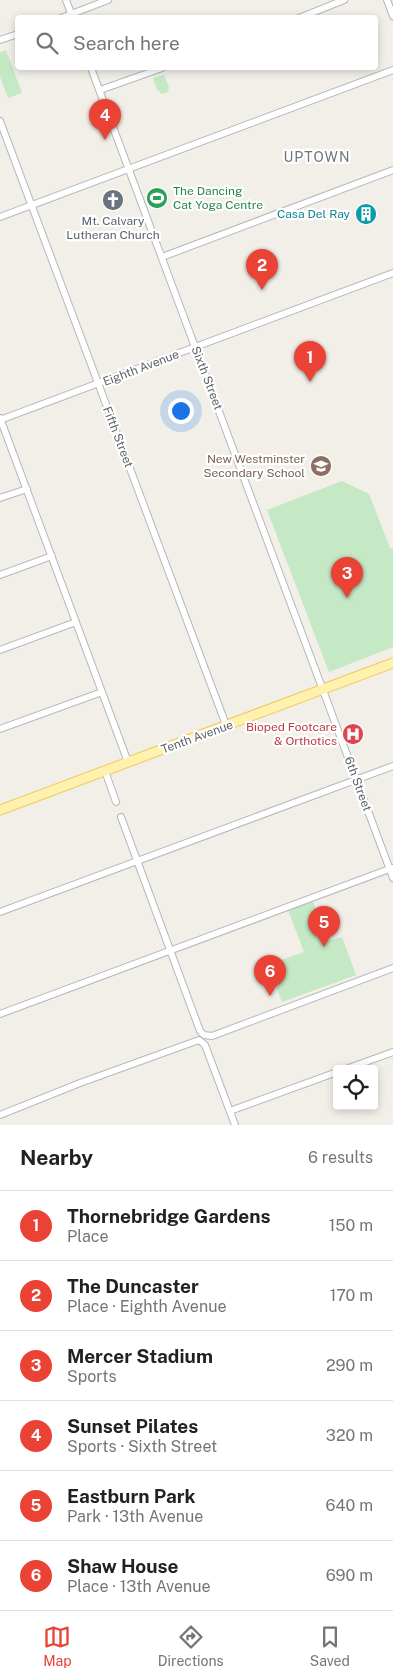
<!DOCTYPE html>
<html lang="en">
<head>
<meta charset="utf-8">
<style>
  :root { --surface:#fff; --page:#f2f2f2; --text:#202124; --muted:#757577; --line:#e0e0e0; --accent:#ea4335 }
  body { margin:0; font-family:"Public Sans",sans-serif; background:var(--page); color:var(--text) }
  .controls { position:absolute; right:15px; bottom:15px; display:grid; overflow:hidden; border-radius:5px; box-shadow:0 2px 8px #0003 }
  .controls button { width:45px; height:45px; display:grid; place-items:center; padding:0; border:0; border-bottom:1px solid var(--line); background:var(--surface); color:var(--text); font:25px sans-serif }
  .you { position:absolute; left:180px; top:410px; width:18px; height:18px; margin:-12px; border:4px solid #fff; border-radius:50%; background:#1a73e8; box-shadow:0 0 0 8px #1a73e833 }
  .badge { display:grid; place-items:center; width:32px; height:32px; border-radius:50%; background:var(--accent); color:#fff; font-size:16px; font-weight:700 }
  .pin { position:absolute; translate:-50% -41px; filter:drop-shadow(0 1px 2px #0008) }
  .pin::after { content:''; position:absolute; top:26px; width:18px; height:15px; background:inherit; clip-path:polygon(0 0,100% 0,50% 100%) }
  .list { margin:0; padding:0; list-style:none }
  h2 { display:flex; justify-content:space-between; align-items:center; height:65px; margin:0; padding:0 20px; font-size:21px }
  h2 small { font-size:16px; font-weight:400; color:var(--muted) }
  .list li { display:grid; grid-template-columns:32px 1fr auto; gap:15px; align-items:center; box-sizing:border-box; height:70px; padding:0 20px; border-top:1px solid var(--line) }
  .list b { display:block; font-size:19px; white-space:nowrap }
  .list p { margin:0; font-size:16px; white-space:nowrap; color:var(--muted) }
  .list em { font-size:16px; font-style:normal; color:var(--muted) }
  .icon { flex:none; width:28px; height:28px; fill:none; stroke:currentColor; stroke-width:2; stroke-linecap:round; stroke-linejoin:round }
  .map { position:relative; flex:none; width:393px; height:1125px; overflow:hidden }
  .search { position:absolute; background:var(--surface); box-shadow:0 2px 8px #0003; left:15px; right:15px; top:15px; height:55px; display:flex; align-items:center; gap:12px; box-sizing:border-box; padding:0 18px; border-radius:5px; color:var(--muted); font-size:19px }
  .sheet { height:485px; background:var(--surface) }
  nav { display:flex; justify-content:space-around; align-items:center; box-sizing:border-box; height:70px; border-top:1px solid var(--line); background:var(--surface); font-size:14px; color:var(--muted) }
  nav a { display:grid; justify-items:center; gap:2px }
  nav .on { color:var(--accent) }
  .map>svg:first-child { display:block }
</style>
</head>
<body>
<div class="map">
<svg width="393" height="1125" viewBox="0 0 393 1125">
  <rect width="100%" height="100%" fill="#f1efe8"/>
  <path fill="#c5e8c5" d="M6,50L22,93L8,98L0,77V52Z
    M164,75L169,87L168,92L162,94L157,90L153,78Z
    M342,481L369,494L390,548H393V647L329,672L267,510Z
    M313,902L328,941L342,937L356,975L282,1002L267,965L304,952L288,910Z"/>
  <g fill="none" stroke-linecap="round" stroke-linejoin="round">
    <g stroke="#b5b8bc" stroke-width="8">
      <path id="minor" d="M66,0L72,16
        M387,0L393,16
        M61,18L108,0
        M299,18L344,0
        M0,40L18,34
        M91,68L393,878
        M100,90L162,68
        M0,121L226,725
        M0,217L393,70
        M162,257L393,170
        M0,418L128,762
        M0,420L393,273
        M0,498L27,489
        M0,575L52,556
        M0,650L76,622
        M0,729L102,692
        M105,771L116,802
        M121,817L200,1031L204,1035L212,1036L393,968
        M0,912L393,766
        M0,1014L392,868
        M346,1069L393,1052
        M230,1111L337,1072
        M0,1115L80,1083L199,1040L205,1045L235,1125"/>
    </g>
    <g stroke="#f2c960" stroke-width="11">
      <path id="major" d="M0,810L393,663"/>
    </g>
    <use href="#minor" stroke="#fff" stroke-width="6"/>
    <use href="#major" stroke="#fff2af" stroke-width="9"/>
  </g>
  <defs>
    <g id="stadium-disc" transform="scale(1.125)"><circle r="9.5" fill="#2e9e5b" stroke="#fff"/><path d="M0-5a6.5 5 0 1 0 0 10a6.5 5 0 1 0 0-10ZM-3.5-1.8h7v3.6h-7Z" fill="#fff"/></g>
    <g id="church-disc" transform="scale(1.125)"><circle r="9.5" fill="#6b7280" stroke="#fff"/><path d="M-1.2-6h2.4v3.5h3.3v2.4h-3.3V6h-2.4V-.1h-3.3v-2.4h3.3Z" fill="#fff"/></g>
    <g id="building-disc" transform="scale(1.125)"><circle r="9.5" fill="#0f9aa8" stroke="#fff"/><path d="M-4-6H4V6H1V3H-1V6H-4ZM-2.5-4.3h1.7v1.8h-1.7ZM.8-4.3h1.7v1.8H.8ZM-2.5-1h1.7V.8h-1.7ZM.8-1h1.7V.8H.8Z" fill="#fff"/></g>
    <g id="school-disc" transform="scale(1.125)"><circle r="9.5" fill="#8d6e63" stroke="#fff"/><path d="M0-5L7-2L0 1L-7-2ZM-4 1L0 2.5L4 1V4Q0 6-4 4Z" fill="#fff"/></g>
    <g id="hospital-disc" transform="scale(1.125)"><circle r="9.5" fill="#e0444e" stroke="#fff"/><path d="M-5-5h3v3.5h4V-5h3V5h-3V1.5h-4V5h-3Z" fill="#fff"/></g>
  </defs>
  <g fill-rule="evenodd">
    <use href="#stadium-disc" x="157" y="198"/>
    <use href="#church-disc" x="113" y="200"/>
    <use href="#building-disc" x="366" y="214"/>
    <use href="#school-disc" x="321" y="466"/>
    <use href="#hospital-disc" x="353" y="734"/>
  </g>
  <g text-anchor="middle" dominant-baseline="central" stroke-width="4.5" stroke-linejoin="round" paint-order="stroke">
    <g font-size="12" fill="#27864d" stroke="#fff" text-anchor="start">
      <text x="173" y="191">The Dancing<tspan x="173" dy="14">Cat Yoga Centre</tspan></text>
    </g>
    <g font-size="12" fill="#0d838f" stroke="#fff" text-anchor="end">
      <text x="350" y="214">Casa Del Ray</text>
    </g>
    <g font-size="12" fill="#5b616d" stroke="#fff">
      <text x="113" y="221">Mt. Calvary<tspan x="113" dy="14">Lutheran Church</tspan></text>
    </g>
    <g font-size="12" fill="#5f6368" stroke="#fff">
      <text transform="translate(141 368) rotate(-21)">Eighth Avenue</text>
      <text transform="translate(207 378) rotate(69)">Sixth Street</text>
      <text transform="translate(118 437) rotate(69)">Fifth Street</text>
      <text transform="translate(197 737) rotate(-20)">Tenth Avenue</text>
      <text transform="translate(358 784) rotate(70)">6th Street</text>
    </g>
    <g font-size="12" fill="#785e54" stroke="#fff" text-anchor="end">
      <text x="305" y="459">New Westminster<tspan x="305" dy="14">Secondary School</tspan></text>
    </g>
    <g font-size="12" fill="#be3a42" stroke="#fff" text-anchor="end">
      <text x="337" y="727">Bioped Footcare<tspan x="337" dy="14">&amp; Orthotics</tspan></text>
    </g>
    <g font-size="14" letter-spacing="1" fill="#70757a" stroke="#fff">
      <text x="317" y="157">UPTOWN</text>
    </g>
  </g>
</svg>
<div class="controls">
<button><svg class="icon" aria-label="locate" viewBox="0 0 24 24"><circle cx="12" cy="12" r="6"/><path d="M12 2v4M12 18v4M2 12h4M18 12h4"/></svg></button>
</div>
<div class="you"></div>
<div class="pin badge" style="left:310px;top:382px">1</div>
<div class="pin badge" style="left:262px;top:290px">2</div>
<div class="pin badge" style="left:347px;top:598px">3</div>
<div class="pin badge" style="left:105px;top:140px">4</div>
<div class="pin badge" style="left:324px;top:947px">5</div>
<div class="pin badge" style="left:270px;top:996px">6</div>
<div class="search"><svg class="icon" aria-label="search" viewBox="0 0 24 24"><circle cx="10" cy="10" r="6"/><path d="M15 15l6 6"/></svg>Search here</div>
</div>
<section class="sheet">
<h2>Nearby<small>6 results</small></h2>
<ul class="list">
<li><span class="badge">1</span><div><b>Thornebridge Gardens</b><p>Place</p></div><em>150 m</em></li>
<li><span class="badge">2</span><div><b>The Duncaster</b><p>Place · Eighth Avenue</p></div><em>170 m</em></li>
<li><span class="badge">3</span><div><b>Mercer Stadium</b><p>Sports</p></div><em>290 m</em></li>
<li><span class="badge">4</span><div><b>Sunset Pilates</b><p>Sports · Sixth Street</p></div><em>320 m</em></li>
<li><span class="badge">5</span><div><b>Eastburn Park</b><p>Park · 13th Avenue</p></div><em>640 m</em></li>
<li><span class="badge">6</span><div><b>Shaw House</b><p>Place · 13th Avenue</p></div><em>690 m</em></li>
</ul>
</section>
<nav>
<a class="on"><svg class="icon" aria-label="map" viewBox="0 0 24 24"><path d="M3 6l6-2 6 2 6-2v14l-6 2-6-2-6 2zM9 4v14M15 6v14"/></svg>Map</a>
<a><svg class="icon" aria-label="directions" viewBox="0 0 24 24"><path d="M12 3l9 9-9 9-9-9zM9 14v-3h6M13 9l2 2-2 2"/></svg>Directions</a>
<a><svg class="icon" aria-label="saved" viewBox="0 0 24 24"><path d="M7 4h10v16l-5-4-5 4z"/></svg>Saved</a>
</nav>
</body>
</html>
